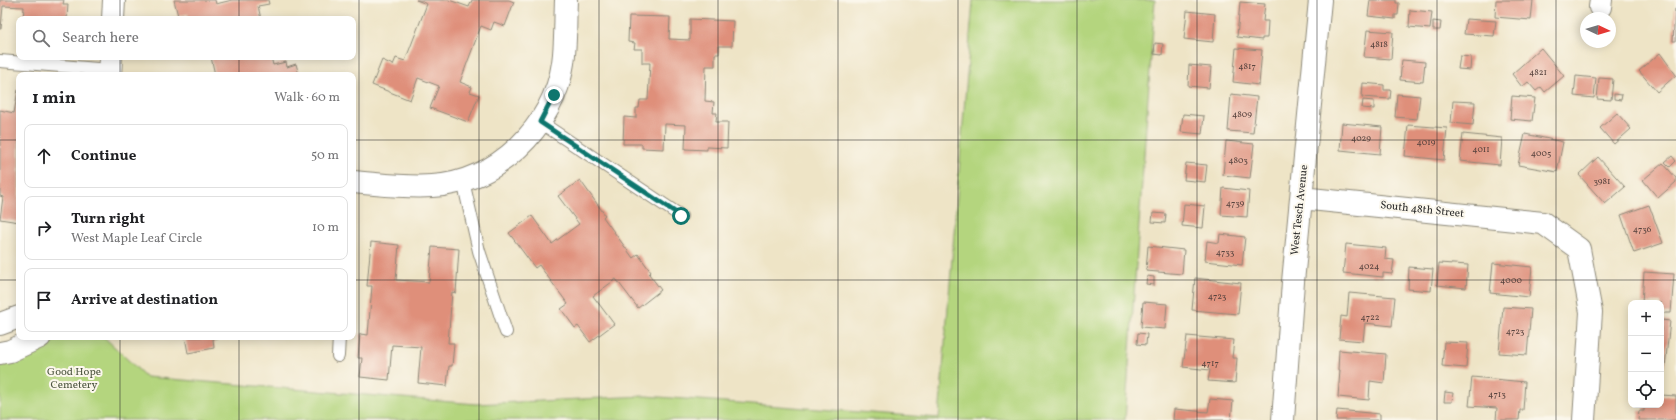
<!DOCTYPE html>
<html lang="en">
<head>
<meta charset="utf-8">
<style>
  :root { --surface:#fff; --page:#f6f6f6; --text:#202124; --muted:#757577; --line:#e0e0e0 }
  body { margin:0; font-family:Vollkorn,serif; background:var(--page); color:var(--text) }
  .controls { position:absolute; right:12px; bottom:12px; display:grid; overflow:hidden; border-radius:8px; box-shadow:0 2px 10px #0003 }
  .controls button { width:36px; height:36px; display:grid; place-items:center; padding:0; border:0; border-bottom:1px solid var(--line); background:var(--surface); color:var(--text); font:20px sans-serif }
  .compass { position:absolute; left:1580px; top:12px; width:36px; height:36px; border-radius:50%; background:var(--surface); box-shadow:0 2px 10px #0003; rotate:94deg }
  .stop { position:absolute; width:12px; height:12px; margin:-9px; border:3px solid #0f766e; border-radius:50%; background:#fff }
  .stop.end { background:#0f766e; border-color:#fff; box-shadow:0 1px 4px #0008 }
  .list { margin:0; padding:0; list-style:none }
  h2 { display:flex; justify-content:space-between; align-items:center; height:52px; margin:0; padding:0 16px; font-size:17px }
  h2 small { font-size:13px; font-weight:400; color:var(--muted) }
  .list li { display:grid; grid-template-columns:26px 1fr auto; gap:12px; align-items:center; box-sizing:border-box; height:64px; margin:0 8px 8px; padding:0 8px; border:1px solid var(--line); border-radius:8px }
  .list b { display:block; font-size:15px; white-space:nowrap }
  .list p { margin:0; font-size:13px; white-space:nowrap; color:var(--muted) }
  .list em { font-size:13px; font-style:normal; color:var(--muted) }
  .icon { flex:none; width:22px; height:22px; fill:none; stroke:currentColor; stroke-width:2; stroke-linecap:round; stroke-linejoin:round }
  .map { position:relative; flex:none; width:1676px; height:420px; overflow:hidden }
  .search { position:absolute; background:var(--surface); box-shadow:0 2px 10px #0003; left:16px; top:16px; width:340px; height:44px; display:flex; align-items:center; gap:10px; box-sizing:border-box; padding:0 14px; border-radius:8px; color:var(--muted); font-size:15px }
  .panel { position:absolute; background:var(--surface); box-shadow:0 2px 10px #0003; left:16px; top:72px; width:340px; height:268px; border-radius:8px }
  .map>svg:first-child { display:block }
</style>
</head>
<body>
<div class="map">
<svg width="1676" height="420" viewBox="0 0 1676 420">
  <rect width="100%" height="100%" fill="#fbf7ec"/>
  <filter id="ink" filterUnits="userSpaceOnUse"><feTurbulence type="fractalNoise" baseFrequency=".025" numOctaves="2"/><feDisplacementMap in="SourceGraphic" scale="8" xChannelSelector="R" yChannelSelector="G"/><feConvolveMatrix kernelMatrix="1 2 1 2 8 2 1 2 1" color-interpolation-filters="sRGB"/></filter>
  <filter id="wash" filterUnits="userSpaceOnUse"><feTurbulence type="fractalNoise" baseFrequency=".012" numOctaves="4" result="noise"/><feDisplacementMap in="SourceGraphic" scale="16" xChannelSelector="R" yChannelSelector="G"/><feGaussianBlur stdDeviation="0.9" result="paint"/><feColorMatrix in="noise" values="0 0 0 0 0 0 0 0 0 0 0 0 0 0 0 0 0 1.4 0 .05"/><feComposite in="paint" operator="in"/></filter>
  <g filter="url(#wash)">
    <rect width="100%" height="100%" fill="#eee4c6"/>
    <path fill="#b4d57e" stroke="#708054" d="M973,0H1155L1125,420H0V360L39,352L58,337H104L146,377L476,404L645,396L939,418Z"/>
    <g id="blocks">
      <path fill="#df8f7a" d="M0,0H64L63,4H68L67,19H23L24,7L3,6L1,29H0Z
        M174,0H215L216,4L232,0H268L269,4L258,6L261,19H189L188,14L178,16Z
        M416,0H449L469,7L472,0H509L514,2L505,26L494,22L491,30L481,26L460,82L472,87L470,92L479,95L468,122L430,108L439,86L418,78L410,100L372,85L382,60L393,65L396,58L405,61L427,4Z
        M1370,0H1396V3H1399L1398,15H1395V19L1368,16Z
        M1496,0H1533L1531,20L1495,17Z
        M1240,2L1265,4L1263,21H1268L1267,38H1262V40L1237,37Z
        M1675,9H1676V41H1673Z
        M1410,10L1432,12L1430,29L1409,27Z
        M1187,11L1215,14L1213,42L1184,39Z
        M629,16L670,17L669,39L690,40V19L733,21L732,46H719V54H715V66H706L705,101L714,102L713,113H717L716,122H728L727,148L707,147V150L685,149L686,125L665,124L664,149L642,148V144H623L624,117L636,118V108H639L640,100H648L650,63H642V49H634L635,43L628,42Z
        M1466,19L1496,21L1494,36L1464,34Z
        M1433,21L1441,22L1440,30H1433Z
        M1367,30L1393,32L1391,59L1364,57Z
        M1155,43L1163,44L1162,55L1154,54Z
        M1236,48L1262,50L1259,85L1233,82Z
        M1541,48L1564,76L1545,92L1541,87L1536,91L1528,82L1522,87L1512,74Z
        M1660,53L1676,75L1657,92L1639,71Z
        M1460,56L1471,57L1470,70L1458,69Z
        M211,57H271L273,65L286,62L287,67L296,64L299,75H215Z
        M1402,60L1425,62L1423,82L1400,80Z
        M1189,65L1211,67L1209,88L1188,86Z
        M1576,76L1596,78L1594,98L1574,96Z
        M1599,78L1613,79L1611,100L1597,99Z
        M1363,83L1384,85V90H1391L1390,99L1362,97Z
        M18,90H19V222L0,219L3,197L0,196V110L14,113Z
        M1231,94L1257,97L1253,133L1228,131Z
        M1397,94L1420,96L1417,119L1395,117Z
        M1614,94L1622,95L1621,100L1614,99Z
        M1512,96L1535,98L1532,121L1510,119Z
        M1363,100L1374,101V109L1362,108Z
        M1453,101L1475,102L1473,125L1451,123Z
        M1617,113L1631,129L1614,144L1600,128Z
        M1183,114L1204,116L1202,134L1181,132Z
        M1342,123L1382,127L1380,154L1340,150Z
        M1408,125L1447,128L1444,160L1405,156Z
        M1463,134L1502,138L1500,165L1460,161Z
        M1525,134L1563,142L1557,172L1518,165Z
        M1226,141L1254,144L1250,178L1223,175Z
        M1672,156L1676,161L1670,167L1665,162Z
        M1598,157L1625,187L1605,204L1579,175Z
        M1186,163L1207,165L1205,182L1184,180Z
        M1663,163L1676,178V182L1658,198L1643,180Z
        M580,180L605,215L603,217L633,258L638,254L651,272L649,274L661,290L638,308L616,279L593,296L614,324L590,342L578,326L575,328L561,309L568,304L539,265L535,268L509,233L532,216L552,244L579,224L558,196Z
        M1223,188L1249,191L1247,217L1221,215Z
        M1184,204L1205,206L1203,228L1182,226Z
        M1649,205L1663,243L1634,253L1621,215Z
        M1153,213L1166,214L1165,223L1152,222Z
        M1220,234L1245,237L1242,265L1205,261L1207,241L1219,243Z
        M371,242L399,245L396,280L429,282L432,247L459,249L456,293L452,292L448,343H454L452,366H449L447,386L418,383L421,347L392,345L389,380L360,377L362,358H358L360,334L368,335L372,286H367Z
        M1346,244L1386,248L1385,259L1394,260L1392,274L1383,273V277L1343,273Z
        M1148,246L1184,250L1182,274L1146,271Z
        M1439,263L1468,265L1466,288L1437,285Z
        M1493,263L1532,267L1529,297L1490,293Z
        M1409,267L1433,269L1431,291L1408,289Z
        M1644,272L1674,274L1671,313H1661V303H1642Z
        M1147,276L1154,277V285L1146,284Z
        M1195,278L1241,283L1238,314L1192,310Z
        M1349,293L1395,297L1392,326L1365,323L1363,341L1339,339L1341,316L1347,317Z
        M1143,302L1167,304L1165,329L1141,327Z
        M1503,307L1531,309L1527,355L1499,353Z
        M1661,320L1670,321L1665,367H1663L1662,373Z
        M1138,333L1147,334L1146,345L1137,344Z
        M1187,336L1234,340L1232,358H1237L1235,383L1208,381L1210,370L1183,367Z
        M185,337H217L218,338L213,339L214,348L188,353Z
        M1444,342L1468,343L1466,368L1442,366Z
        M1339,350L1386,354L1384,383L1370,381L1369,400L1338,397L1340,370H1338Z
        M1472,377L1525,382L1523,410H1520L1519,420H1496L1497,408L1469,406Z
        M1445,392L1453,393L1452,402H1444Z
        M1661,395L1676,396V420H1638L1639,411H1644V405H1661Z
        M1210,399L1233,401L1231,420H1173L1174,409L1208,412Z
        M1337,410L1380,414V420H1336Z"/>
    </g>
  </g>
  <g filter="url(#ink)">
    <use href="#blocks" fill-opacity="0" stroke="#8c8878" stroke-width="1"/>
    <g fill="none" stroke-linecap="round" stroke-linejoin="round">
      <g stroke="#8c8878" stroke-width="14">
        <path id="lane" d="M0,61L110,70
          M540,122L681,216
          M463,181L479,251L506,332
          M338,356L339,337"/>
      </g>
      <g stroke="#8c8878" stroke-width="24">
        <path id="street" d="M1600,7L1601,0
          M113,19L114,0
          M110,75L111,57
          M353,182C379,184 406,188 432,186C496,183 554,127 563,63C566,43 565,21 566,0
          M1301,198L1543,223L1579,249L1591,312L1584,420
          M0,324L19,317
          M0,353L10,351L40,337
          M1283,420L1293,282L1320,0"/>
      </g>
      <use href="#lane" stroke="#fff" stroke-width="12"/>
      <use href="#street" stroke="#fff" stroke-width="22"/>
    </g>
  </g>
  <g fill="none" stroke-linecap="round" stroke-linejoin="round" filter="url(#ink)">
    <path stroke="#0f766e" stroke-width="5" d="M554,95L540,122L681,216"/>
  </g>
  <path fill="none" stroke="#2b2b2b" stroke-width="1" stroke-opacity="0.55" d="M120,0V19M239,0V19M359,0V420M479,0V420M599,0V420M718,0V420M838,0V420M958,0V420M1077,0V420M1197,0V420M1317,0V420M1437,0V420M1556,0V420M120,57V75M239,57V75M0,140H19M353,140H1676M0,280H19M353,280H1676M120,337V420M239,337V420"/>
  <g text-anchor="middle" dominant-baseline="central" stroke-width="4" stroke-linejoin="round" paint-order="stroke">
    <g font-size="9" fill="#58443f">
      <text x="1379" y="44">4818</text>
      <text x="1247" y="66">4817</text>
      <text x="1538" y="72">4821</text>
      <text x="1242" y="114">4809</text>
      <text x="1361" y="138">4029</text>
      <text x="1426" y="142">4019</text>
      <text x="1481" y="149">4011</text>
      <text x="1541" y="153">4005</text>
      <text x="1238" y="160">4803</text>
      <text x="1602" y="181">3981</text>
      <text x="1235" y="203">4739</text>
      <text x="1642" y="229">4736</text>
      <text x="1225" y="252">4733</text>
      <text x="1369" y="266">4024</text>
      <text x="1511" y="280">4000</text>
      <text x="1217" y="296">4723</text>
      <text x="1370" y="317">4722</text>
      <text x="1515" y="331">4723</text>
      <text x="1210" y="363">4717</text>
      <text x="1497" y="394">4713</text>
    </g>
    <g font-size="11" fill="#2b2b2b" stroke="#fbf7ec">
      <text transform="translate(1300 210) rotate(-84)">West Tesch Avenue</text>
      <text transform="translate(1422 210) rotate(6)">South 48th Street</text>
    </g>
    <g font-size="11" fill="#4d5640" stroke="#fbf7ec">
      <text x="74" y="372">Good Hope<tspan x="74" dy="13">Cemetery</tspan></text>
    </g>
  </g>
</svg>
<div class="controls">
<button>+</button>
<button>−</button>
<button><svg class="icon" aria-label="locate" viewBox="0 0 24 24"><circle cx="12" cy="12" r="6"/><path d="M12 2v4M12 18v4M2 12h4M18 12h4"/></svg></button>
</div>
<svg class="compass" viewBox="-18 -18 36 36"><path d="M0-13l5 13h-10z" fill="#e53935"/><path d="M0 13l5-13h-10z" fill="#757577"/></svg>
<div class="stop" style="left:681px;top:216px"></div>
<div class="stop end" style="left:554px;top:95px"></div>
<div class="search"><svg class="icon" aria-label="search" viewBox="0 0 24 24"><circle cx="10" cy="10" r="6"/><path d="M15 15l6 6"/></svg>Search here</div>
<section class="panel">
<h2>1 min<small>Walk · 60 m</small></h2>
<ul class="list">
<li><svg class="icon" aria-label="ahead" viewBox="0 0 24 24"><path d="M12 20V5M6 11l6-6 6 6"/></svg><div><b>Continue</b></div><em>50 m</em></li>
<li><svg class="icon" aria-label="right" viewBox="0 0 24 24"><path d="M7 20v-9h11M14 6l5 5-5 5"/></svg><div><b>Turn right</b><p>West Maple Leaf Circle</p></div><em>10 m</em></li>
<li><svg class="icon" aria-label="arrive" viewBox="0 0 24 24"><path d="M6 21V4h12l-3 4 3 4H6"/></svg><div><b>Arrive at destination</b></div></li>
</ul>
</section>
</div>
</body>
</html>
